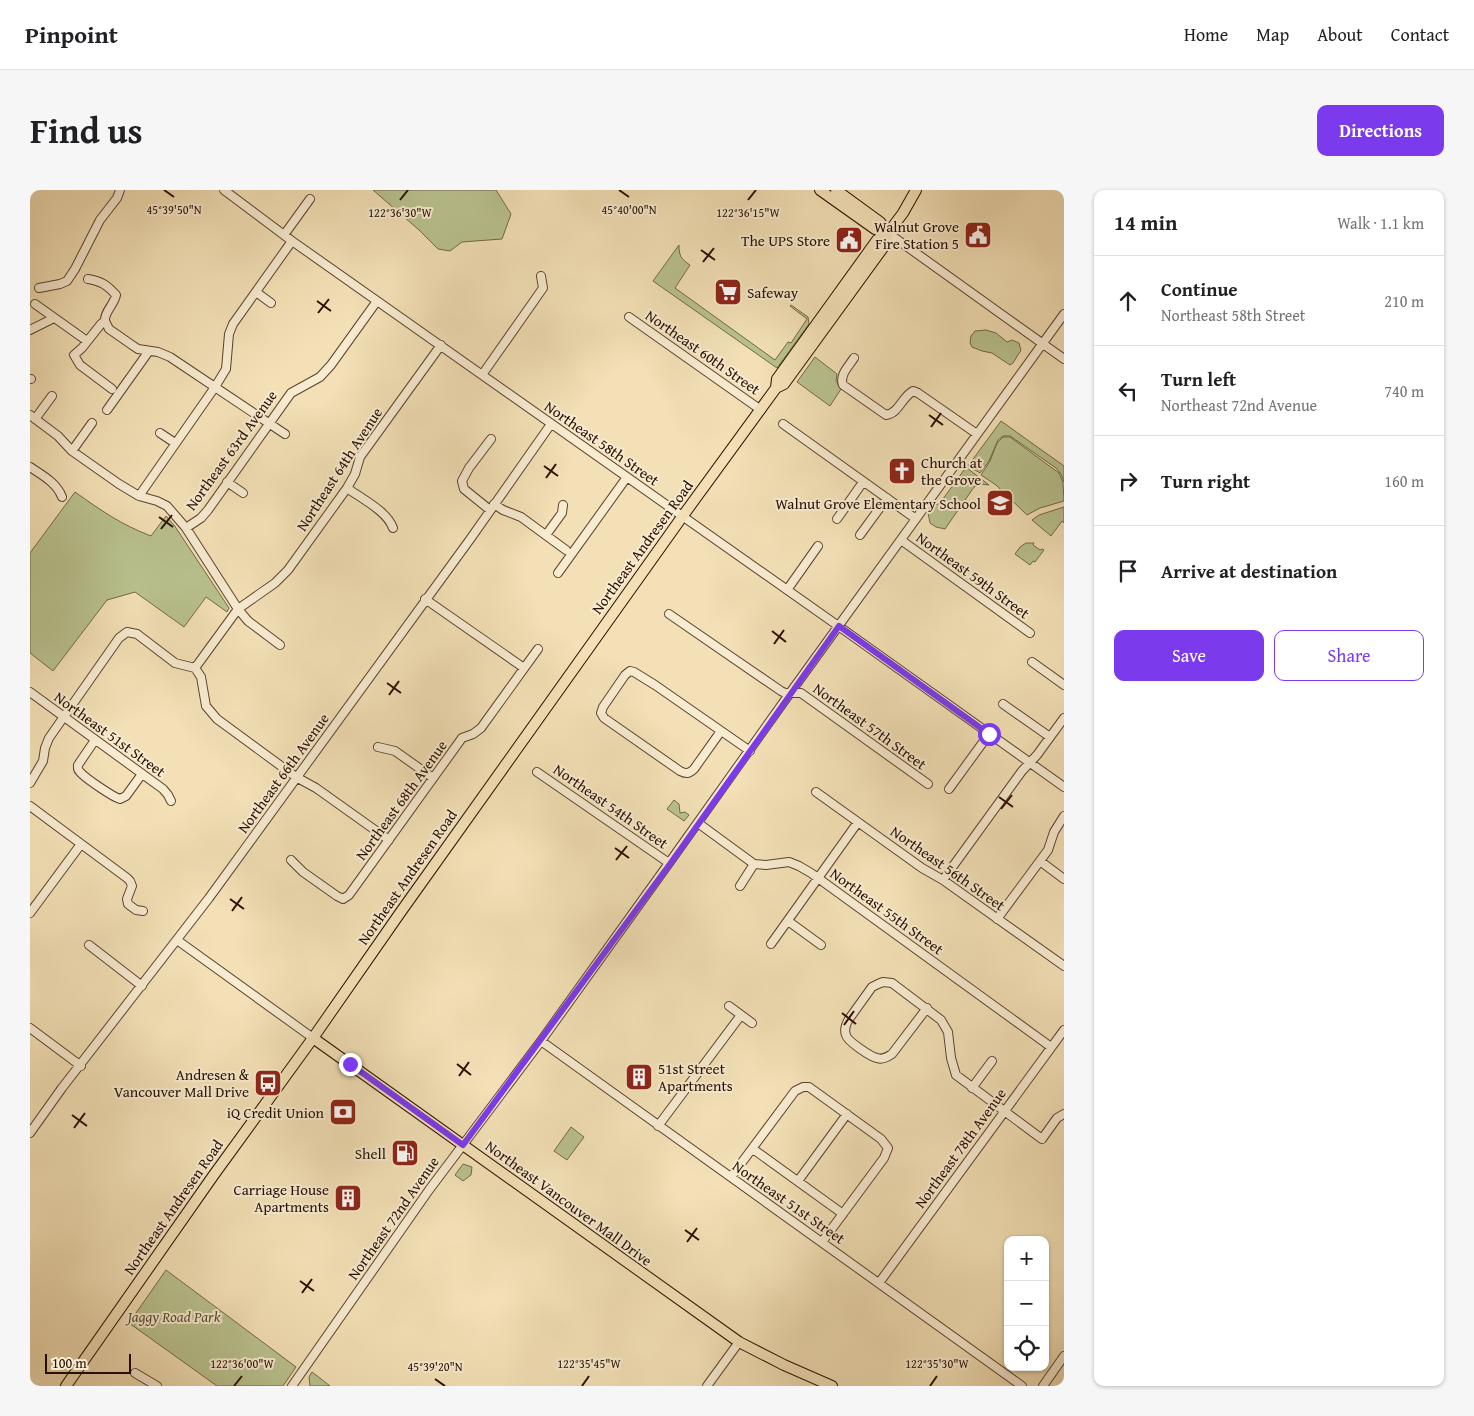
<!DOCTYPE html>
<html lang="en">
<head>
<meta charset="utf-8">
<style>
  :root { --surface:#fff; --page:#f6f6f6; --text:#202124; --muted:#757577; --line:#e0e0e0; --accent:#7c3aed }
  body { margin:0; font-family:"Gentium Book Plus",serif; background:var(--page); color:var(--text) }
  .controls { position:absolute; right:15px; bottom:15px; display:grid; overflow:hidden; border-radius:10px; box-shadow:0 1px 4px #0004 }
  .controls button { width:45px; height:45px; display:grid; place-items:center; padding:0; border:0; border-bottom:1px solid var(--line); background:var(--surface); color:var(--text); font:25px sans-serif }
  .scale { position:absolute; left:15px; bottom:12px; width:86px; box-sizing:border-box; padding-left:5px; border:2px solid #290e01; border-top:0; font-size:14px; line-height:18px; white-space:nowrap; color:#290e01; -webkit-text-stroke:4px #f7ebd0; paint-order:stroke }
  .stop { position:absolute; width:15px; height:15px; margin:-11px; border:4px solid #7c3aed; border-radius:50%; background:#fff }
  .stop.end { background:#7c3aed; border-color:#fff; box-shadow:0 1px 5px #0008 }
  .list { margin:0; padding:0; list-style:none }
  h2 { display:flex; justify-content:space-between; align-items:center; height:65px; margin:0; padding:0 20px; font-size:21px }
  h2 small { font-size:16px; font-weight:400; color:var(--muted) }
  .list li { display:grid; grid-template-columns:32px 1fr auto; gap:15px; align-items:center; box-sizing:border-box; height:90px; padding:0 20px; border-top:1px solid var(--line) }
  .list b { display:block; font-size:19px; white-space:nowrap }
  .list p { margin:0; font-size:16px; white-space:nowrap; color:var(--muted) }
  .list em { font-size:16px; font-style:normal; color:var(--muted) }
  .actions { display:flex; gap:10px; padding:15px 20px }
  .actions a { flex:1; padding:11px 0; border:1px solid var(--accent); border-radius:10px; text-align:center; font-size:18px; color:var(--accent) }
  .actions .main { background:var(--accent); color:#fff }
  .icon { flex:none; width:28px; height:28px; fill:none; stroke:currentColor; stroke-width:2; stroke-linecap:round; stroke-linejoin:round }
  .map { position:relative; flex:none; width:1034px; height:1196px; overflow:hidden; border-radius:10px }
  header { display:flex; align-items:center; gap:30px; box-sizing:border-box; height:70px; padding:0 25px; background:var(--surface); border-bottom:1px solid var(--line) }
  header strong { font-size:24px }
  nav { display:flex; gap:28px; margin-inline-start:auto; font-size:18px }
  .intro { display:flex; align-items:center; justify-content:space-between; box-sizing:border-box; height:120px; padding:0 30px }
  h1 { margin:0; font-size:35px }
  .button { padding:12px 22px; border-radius:10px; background:var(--accent); color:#fff; font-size:18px; font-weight:700 }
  main { display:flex; gap:30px; padding:0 30px }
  aside { flex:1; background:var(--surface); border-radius:10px; box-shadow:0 1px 4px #0004 }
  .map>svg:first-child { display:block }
</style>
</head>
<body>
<header>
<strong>Pinpoint</strong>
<nav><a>Home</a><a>Map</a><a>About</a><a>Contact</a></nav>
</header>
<div class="intro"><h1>Find us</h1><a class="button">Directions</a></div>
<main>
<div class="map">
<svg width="1034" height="1196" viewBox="0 0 1034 1196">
  <rect width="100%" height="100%" fill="#f3e0b6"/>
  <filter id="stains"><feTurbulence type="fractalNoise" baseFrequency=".004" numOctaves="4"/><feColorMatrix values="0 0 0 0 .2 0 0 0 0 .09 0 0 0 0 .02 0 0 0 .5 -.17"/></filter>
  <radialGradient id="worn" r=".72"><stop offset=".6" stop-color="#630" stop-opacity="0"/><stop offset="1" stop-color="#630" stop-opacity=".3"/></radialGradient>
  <path fill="#b9c28f" stroke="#716848" d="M343,0H466L481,24L472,49L432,52L420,61L408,59L389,40Z
    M649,55C649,66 651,69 660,75L645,98L745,170L758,152L761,153L777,129L760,116L761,115L778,127L779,134L747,178L623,91Z
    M956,140L966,143L977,152L982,150L989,153L991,160L983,173L980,175L962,163L952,161L942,157L940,153L941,146L945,141Z
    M785,167L807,184L806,191L811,199L800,216L767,192Z
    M971,231L1034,276V292L1031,284L1026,278L980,246H973L968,250L959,271L950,283L938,276Z
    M973,247H980L984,250L1029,283L1033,293L1034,311L1010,318L997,325L966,295L951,285L960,271L967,253Z
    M937,278L959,295L951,294L944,297L915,339L906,337L900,333L898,323L903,316L910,313L934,280Z
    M45,302C72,321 90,334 121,346L136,326L144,335L199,418L197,422L176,407L154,437L105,402L77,410L23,481L0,463V363Z
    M1034,317V333L1032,331L1021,346L1002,330L1009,325Z
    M996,353H1004L1003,355L1010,360L1012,359L1014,360L1005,372L1003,371L1000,375L985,364L990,357Z
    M644,610L649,614L650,623L655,622L659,625L654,631L637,619Z
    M541,937L554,947L537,970L524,961Z
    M433,974L442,977L441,985L433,991L425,985Z
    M136,1080L266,1177L253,1196H187L99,1133Z
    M282,1182L300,1196H280L279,1187Z"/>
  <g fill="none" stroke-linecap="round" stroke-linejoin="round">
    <g stroke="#5c422e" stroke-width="10">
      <path id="minor" d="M194,0L262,51L814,440L1034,597
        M858,43L1034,169
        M254,45L280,9
        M58,89C71,91 77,95 86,105C84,115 74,122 75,131
        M9,98L30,94L37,91L45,79L70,30L87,8L90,0
        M226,102L241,113
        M5,114L57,151
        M599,127L731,220
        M75,131L79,139L102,155L108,159L128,162L140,167L255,244
        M75,131L71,134L52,158L44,165L50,175L82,199
        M0,140L24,128
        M824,168C819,176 809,185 813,195L856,225C869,223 872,207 883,201L888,203L947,244
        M452,185L513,98L511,86
        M0,189H1
        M77,220L119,161
        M0,225L28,246L42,261L89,294L109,306L127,311L137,316L156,338L208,419L218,431L250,455
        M5,229L22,206
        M753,234L886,329
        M130,243L145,253
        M42,261L62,233
        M0,277C12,285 27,293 32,307
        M197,292L213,303
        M317,298C332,309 357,321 363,338
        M109,306L185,197L196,179L199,144L203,134L262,51
        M464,314L473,320L491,327L536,360
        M460,320L434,299L432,291L439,278L461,249
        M807,329L833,292
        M156,338L171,328L178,320L261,203L290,187L301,175L347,111
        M516,345L532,323L533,315
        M830,345L857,308
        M871,350L1000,443
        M528,383L597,287
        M757,400L788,356
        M395,409L494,478
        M639,424L751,501L755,503H771L898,594
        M1002,472L1034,495
        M165,478L208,419L245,393L258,380L317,298L325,284L330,267L411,155
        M0,502L133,599L138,605L141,611
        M973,514L1020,547
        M691,541L664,579C659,584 656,584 650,581L574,528L571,523L573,517L595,485L600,481L604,482L625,495L720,561
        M65,550L48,575C48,579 47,579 50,582C55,588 83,607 90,609L96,606L112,584
        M348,557L365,561L403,588
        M507,582L639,673
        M0,593L13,571L15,558L19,548L89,448L97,442L107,444L145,473L165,478L171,487L176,516L187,529L266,587L286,598L359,650
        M919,599L959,544
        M786,602L892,678L913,690L1034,776
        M0,616L97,688L100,691L102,696L97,709L98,714L106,720L113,721
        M668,633L724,674L736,675L759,672L769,676L781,683L1021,857
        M261,670L273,682L307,706L313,709L319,705L432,548L443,544L451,538L508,459
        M1010,671L1034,689
        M913,690L992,581L1007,565L1034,528
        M710,696L724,674
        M0,723L51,654
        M967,729L1018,660L1024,642L1034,626
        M758,731L791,755
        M147,750L283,848
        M741,754L828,632
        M59,755L112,796
        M699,816L722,833
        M897,818L862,864C857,867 853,870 847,868C841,867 817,851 816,845C814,840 816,834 819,829L842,797L848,794L853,792L862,793L911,830L918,842L921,868L926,885L1012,949L1027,928L1034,924
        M0,838L51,876
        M511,851L992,1196
        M942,898L962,871
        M628,936L711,825
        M0,943L32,898L179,708L441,348L521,234
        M723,959L813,1024
        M701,987L765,901L773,897H779L851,949L858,958L854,968L792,1052
        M768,991L817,924
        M849,1093L1034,840
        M105,1183L127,1196
        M262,1196L399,1000L511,851L639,673L760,503L1034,124
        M677,1196L709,1152
        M1013,1196L1034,1166"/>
    </g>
    <g stroke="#290e01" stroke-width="12">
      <path id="major" d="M790,0L845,39L858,43
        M806,0L850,32L858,43
        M746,198L747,189L847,50L858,43L873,23L886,0
        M283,848L709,1152L754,1175L802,1196
        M36,1196L183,986L283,848L370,723L652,327L746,198L754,194L855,55L858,43"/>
    </g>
    <use href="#minor" stroke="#f7ebd0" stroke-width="8"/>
    <use href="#major" stroke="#f3e0b6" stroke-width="10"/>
  </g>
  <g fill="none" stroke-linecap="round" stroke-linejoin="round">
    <path stroke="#7c3aed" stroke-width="6" d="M320,874L433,955L640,674L809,436L959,544"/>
  </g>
  <path fill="none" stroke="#290e01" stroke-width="2" d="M134,0L144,7M589,0L599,7M370,10L378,0M718,10L726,0M671,60L685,70M673,72L684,58M287,111L301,121M288,123L299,109M899,225L913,235M901,237L911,223M514,276L528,286M516,288L526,274M129,327L143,337M131,339L142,325M742,441L756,452M744,454L754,440M357,493L371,503M359,505L369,491M969,607L983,617M971,619L982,605M585,658L599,668M586,670L597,656M200,709L214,719M202,721L212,707M812,823L826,834M814,835L824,821M427,874L441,885M429,886L439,872M42,925L57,936M44,938L55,923M655,1040L669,1050M657,1052L667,1038M270,1091L284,1101M272,1103L282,1089M405,1189L415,1196M204,1196L212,1186M552,1196L559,1186M900,1196L907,1186"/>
  <defs>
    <g id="civic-square" transform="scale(1.4375)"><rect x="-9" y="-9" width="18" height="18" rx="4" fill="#8f2418" stroke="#f7ebd0"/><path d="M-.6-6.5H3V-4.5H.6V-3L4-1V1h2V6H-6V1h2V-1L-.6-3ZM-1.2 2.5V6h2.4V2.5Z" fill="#fff"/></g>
    <g id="supermarket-square" transform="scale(1.4375)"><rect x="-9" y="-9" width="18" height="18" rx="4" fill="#8f2418" stroke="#f7ebd0"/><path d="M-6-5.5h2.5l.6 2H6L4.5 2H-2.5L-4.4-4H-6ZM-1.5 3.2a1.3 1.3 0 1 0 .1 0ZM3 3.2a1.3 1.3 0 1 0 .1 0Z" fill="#fff"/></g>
    <g id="church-square" transform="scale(1.4375)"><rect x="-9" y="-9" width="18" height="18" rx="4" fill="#8f2418" stroke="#f7ebd0"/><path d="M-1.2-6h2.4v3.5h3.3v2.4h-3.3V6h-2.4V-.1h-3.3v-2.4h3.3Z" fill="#fff"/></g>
    <g id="school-square" transform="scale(1.4375)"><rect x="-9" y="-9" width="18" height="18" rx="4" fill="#8f2418" stroke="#f7ebd0"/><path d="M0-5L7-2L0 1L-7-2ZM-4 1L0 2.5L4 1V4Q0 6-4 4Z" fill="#fff"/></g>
    <g id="building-square" transform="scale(1.4375)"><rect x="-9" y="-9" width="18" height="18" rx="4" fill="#8f2418" stroke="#f7ebd0"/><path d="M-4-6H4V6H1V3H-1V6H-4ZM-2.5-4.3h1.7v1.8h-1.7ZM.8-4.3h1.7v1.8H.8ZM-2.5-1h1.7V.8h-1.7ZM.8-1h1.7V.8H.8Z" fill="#fff"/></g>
    <g id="bus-square" transform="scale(1.4375)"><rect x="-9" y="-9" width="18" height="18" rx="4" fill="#8f2418" stroke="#f7ebd0"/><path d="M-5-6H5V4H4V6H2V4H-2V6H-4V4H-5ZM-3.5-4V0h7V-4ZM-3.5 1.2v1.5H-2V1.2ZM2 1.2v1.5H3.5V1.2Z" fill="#fff"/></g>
    <g id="bank-square" transform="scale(1.4375)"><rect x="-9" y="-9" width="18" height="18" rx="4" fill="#8f2418" stroke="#f7ebd0"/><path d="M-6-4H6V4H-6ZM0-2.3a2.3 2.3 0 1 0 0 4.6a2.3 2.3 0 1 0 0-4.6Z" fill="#fff"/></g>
    <g id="fuel-square" transform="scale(1.4375)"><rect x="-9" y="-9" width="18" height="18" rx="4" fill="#8f2418" stroke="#f7ebd0"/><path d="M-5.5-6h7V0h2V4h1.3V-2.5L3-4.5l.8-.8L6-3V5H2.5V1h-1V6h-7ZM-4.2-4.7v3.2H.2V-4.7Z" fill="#fff"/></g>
  </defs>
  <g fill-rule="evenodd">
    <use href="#civic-square" x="948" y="45"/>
    <use href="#civic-square" x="819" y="50"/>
    <use href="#supermarket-square" x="698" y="102"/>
    <use href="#church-square" x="872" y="281"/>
    <use href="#school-square" x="970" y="313"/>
    <use href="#building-square" x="609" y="887"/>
    <use href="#bus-square" x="238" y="893"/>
    <use href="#bank-square" x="313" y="922"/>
    <use href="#fuel-square" x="375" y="963"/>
    <use href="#building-square" x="318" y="1008"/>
  </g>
  <g text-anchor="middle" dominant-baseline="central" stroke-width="4" stroke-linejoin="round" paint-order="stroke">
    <g font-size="15" fill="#290e01" stroke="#f7ebd0" text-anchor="end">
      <text x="929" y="36">Walnut Grove<tspan x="929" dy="17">Fire Station 5</tspan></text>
      <text x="800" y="50">The UPS Store</text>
      <text x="717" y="102" text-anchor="start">Safeway</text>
      <text x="891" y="272" text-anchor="start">Church at<tspan x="891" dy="17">the Grove</tspan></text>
      <text x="951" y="313">Walnut Grove Elementary School</text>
      <text x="628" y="878" text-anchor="start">51st Street<tspan x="628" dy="17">Apartments</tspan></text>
      <text x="219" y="884">Andresen &amp;<tspan x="219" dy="17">Vancouver Mall Drive</tspan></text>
      <text x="294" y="922">iQ Credit Union</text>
      <text x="356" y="963">Shell</text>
      <text x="299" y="999">Carriage House<tspan x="299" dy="17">Apartments</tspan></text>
    </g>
    <g font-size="15" fill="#290e01" stroke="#f7ebd0">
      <text transform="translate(673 162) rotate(35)">Northeast 60th Street</text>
      <text transform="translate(572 253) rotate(35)">Northeast 58th Street</text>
      <text transform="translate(201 260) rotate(-54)">Northeast 63rd Avenue</text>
      <text transform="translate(309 279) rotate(-57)">Northeast 64th Avenue</text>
      <text transform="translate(612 357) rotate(-54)">Northeast Andresen Road</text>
      <text transform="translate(943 385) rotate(36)">Northeast 59th Street</text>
      <text transform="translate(840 536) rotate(36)">Northeast 57th Street</text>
      <text transform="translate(80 544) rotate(36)">Northeast 51st Street</text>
      <text transform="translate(253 583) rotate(-54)">Northeast 66th Avenue</text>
      <text transform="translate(371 610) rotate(-54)">Northeast 68th Avenue</text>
      <text transform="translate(581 616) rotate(35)">Northeast 54th Street</text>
      <text transform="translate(918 678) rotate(35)">Northeast 56th Street</text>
      <text transform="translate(377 687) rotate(-55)">Northeast Andresen Road</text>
      <text transform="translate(857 721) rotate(36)">Northeast 55th Street</text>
      <text transform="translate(930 958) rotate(-54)">Northeast 78th Avenue</text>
      <text transform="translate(759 1012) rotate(35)">Northeast 51st Street</text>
      <text transform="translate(539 1013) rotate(36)">Northeast Vancouver Mall Drive</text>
      <text transform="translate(143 1017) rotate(-55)">Northeast Andresen Road</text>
      <text transform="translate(363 1028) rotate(-55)">Northeast 72nd Avenue</text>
    </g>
    <g font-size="15" font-style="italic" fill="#5b4d33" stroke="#f7ebd0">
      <text x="144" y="1126">Jaggy Road Park</text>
    </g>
  </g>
  <g font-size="12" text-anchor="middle" fill="#290e01" stroke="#f7ebd0" stroke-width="4" stroke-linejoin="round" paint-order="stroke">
    <text x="144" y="24">45°39'50"N</text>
    <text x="599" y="24">45°40'00"N</text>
    <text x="370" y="27">122°36'30"W</text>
    <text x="718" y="27">122°36'15"W</text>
    <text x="212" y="1178">122°36'00"W</text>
    <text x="559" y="1178">122°35'45"W</text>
    <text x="907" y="1178">122°35'30"W</text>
    <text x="405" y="1181">45°39'20"N</text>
  </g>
  <rect width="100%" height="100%" filter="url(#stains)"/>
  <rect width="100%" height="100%" fill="url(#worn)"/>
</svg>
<div class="controls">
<button>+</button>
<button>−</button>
<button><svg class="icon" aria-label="locate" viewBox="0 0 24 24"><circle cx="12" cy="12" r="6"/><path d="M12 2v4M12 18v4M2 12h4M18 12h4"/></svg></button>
</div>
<div class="scale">100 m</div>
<div class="stop" style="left:959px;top:544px"></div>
<div class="stop end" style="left:320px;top:874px"></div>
</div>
<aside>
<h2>14 min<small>Walk · 1.1 km</small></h2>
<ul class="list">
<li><svg class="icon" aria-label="ahead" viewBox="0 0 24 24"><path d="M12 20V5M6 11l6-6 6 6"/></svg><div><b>Continue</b><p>Northeast 58th Street</p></div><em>210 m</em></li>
<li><svg class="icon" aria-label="left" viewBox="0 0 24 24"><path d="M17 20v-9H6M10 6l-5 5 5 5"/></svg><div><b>Turn left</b><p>Northeast 72nd Avenue</p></div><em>740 m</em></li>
<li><svg class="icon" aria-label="right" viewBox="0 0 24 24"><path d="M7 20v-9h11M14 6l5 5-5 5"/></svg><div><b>Turn right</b></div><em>160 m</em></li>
<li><svg class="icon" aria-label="arrive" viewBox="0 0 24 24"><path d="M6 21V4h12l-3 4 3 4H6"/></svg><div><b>Arrive at destination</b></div></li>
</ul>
<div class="actions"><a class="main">Save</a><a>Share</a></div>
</aside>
</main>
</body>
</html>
